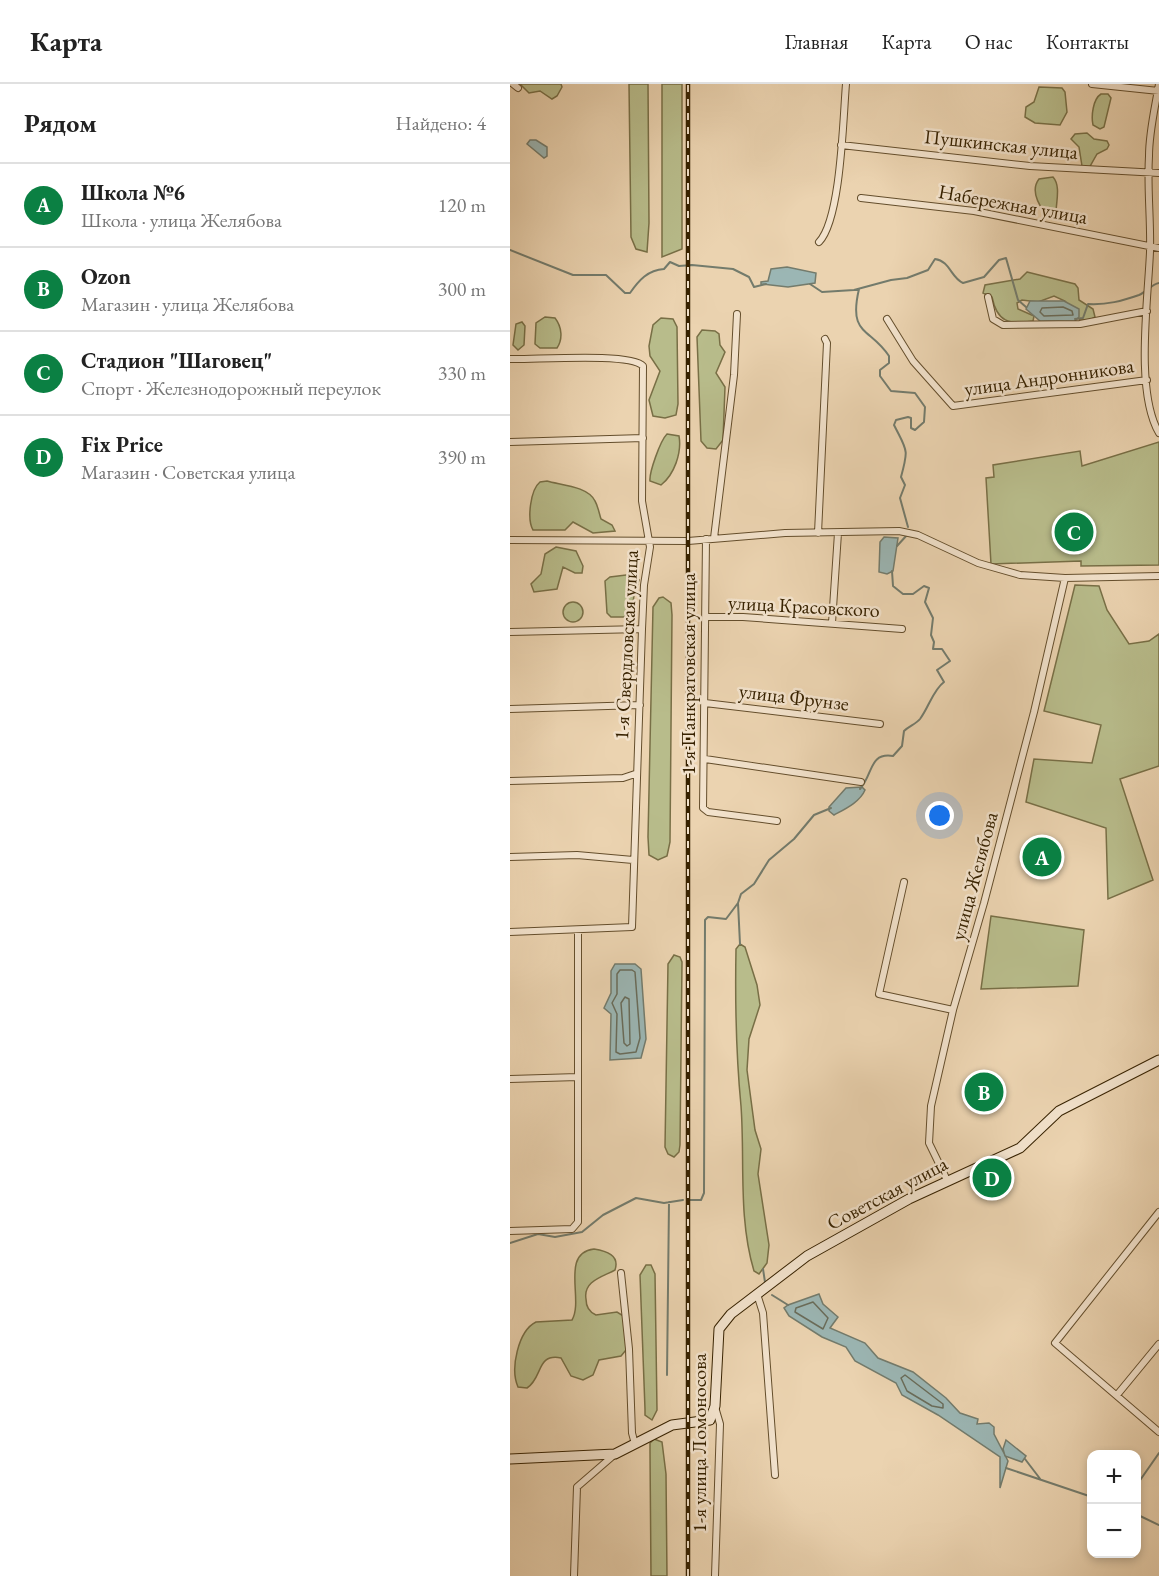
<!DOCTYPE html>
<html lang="ru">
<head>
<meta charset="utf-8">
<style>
  :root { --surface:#fff; --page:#f6f6f6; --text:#222; --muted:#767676; --line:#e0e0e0; --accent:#0b8043 }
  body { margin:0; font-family:"EB Garamond",serif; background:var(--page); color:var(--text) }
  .controls { position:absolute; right:18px; bottom:18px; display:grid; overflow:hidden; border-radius:12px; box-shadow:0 3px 9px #0003 }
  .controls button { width:54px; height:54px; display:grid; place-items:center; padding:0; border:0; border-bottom:2px solid var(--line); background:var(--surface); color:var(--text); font:30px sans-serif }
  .you { position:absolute; left:430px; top:732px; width:21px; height:21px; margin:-15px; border:4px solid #fff; border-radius:50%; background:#1a73e8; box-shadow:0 0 0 9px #1a73e833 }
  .badge { display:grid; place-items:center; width:39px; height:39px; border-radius:50%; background:var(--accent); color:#fff; font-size:20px; font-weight:700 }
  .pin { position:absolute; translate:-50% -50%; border:3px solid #fff; box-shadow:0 2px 6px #0006 }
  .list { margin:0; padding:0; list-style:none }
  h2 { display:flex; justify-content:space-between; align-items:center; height:78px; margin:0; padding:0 24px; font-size:26px }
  h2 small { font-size:20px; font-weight:400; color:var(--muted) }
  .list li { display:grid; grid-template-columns:39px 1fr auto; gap:18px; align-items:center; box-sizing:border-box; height:84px; padding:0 24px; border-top:2px solid var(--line) }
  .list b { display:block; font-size:22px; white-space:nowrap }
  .list p { margin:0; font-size:20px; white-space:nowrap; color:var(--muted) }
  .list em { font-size:20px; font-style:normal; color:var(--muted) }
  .map { position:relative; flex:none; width:649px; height:1492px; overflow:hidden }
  header { display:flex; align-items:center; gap:36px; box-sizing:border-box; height:84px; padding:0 30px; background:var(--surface); border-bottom:2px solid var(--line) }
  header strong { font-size:28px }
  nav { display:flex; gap:33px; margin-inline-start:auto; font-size:21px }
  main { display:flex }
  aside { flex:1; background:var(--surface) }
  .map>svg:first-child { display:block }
</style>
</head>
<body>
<header>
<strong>Карта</strong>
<nav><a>Главная</a><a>Карта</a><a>О нас</a><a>Контакты</a></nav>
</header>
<main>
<aside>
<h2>Рядом<small>Найдено: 4</small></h2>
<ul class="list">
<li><span class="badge">A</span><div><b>Школа №6</b><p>Школа · улица Желябова</p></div><em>120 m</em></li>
<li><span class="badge">B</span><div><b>Ozon</b><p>Магазин · улица Желябова</p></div><em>300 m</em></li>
<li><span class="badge">C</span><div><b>Стадион &quot;Шаговец&quot;</b><p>Спорт · Железнодорожный переулок</p></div><em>330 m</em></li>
<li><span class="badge">D</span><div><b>Fix Price</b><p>Магазин · Советская улица</p></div><em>390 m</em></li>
</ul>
</aside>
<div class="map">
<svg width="649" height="1492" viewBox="0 0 649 1492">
  <rect width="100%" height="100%" fill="#ebd3b0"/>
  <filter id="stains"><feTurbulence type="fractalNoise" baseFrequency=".00333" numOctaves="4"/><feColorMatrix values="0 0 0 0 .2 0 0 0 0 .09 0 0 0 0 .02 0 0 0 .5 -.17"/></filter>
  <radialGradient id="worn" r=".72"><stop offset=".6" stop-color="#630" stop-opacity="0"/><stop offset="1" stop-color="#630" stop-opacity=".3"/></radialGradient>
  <path fill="#b8bc8b" stroke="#786f46" stroke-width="1.5" d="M10,0H51L52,3L47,12L42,15L30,7L19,9Z
    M119,0H138L139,139L137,168L126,165L121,153Z
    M152,0H172V165L152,173Z
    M529,3L552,4L555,8L557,28L550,41L525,39L515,33L516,23L524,18Z
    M591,10H598L601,14L594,43L590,45L583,41C581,32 583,15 591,10Z
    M577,49L584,55L597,57L599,61L597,65L587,70L579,84L572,82L569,63L561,55L565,50Z
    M543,93C551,102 546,118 546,129L541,134C531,126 519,108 529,95Z
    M517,188L565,200L568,204L569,216L583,225L585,233L580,236H570L555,217L544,212L528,218L512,216L507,219L508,225L524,232L523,237C499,241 487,238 482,213L473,209L475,201L510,195Z
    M35,233L45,234C52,243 53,255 47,264H30L25,260L26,239Z
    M151,234L163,235L167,243L168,320L166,331L155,334L143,332L139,316L150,287L140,272L139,262L143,241Z
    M12,238L15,242L14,261L8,266L3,261L6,240Z
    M192,246L205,247L209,250L210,261L215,268L206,289L215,303L213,356L206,365L197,364L191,357L187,253Z
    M157,350L169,352C172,369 164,391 151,401L140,397C139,389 150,357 157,350Z
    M649,358V481L571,482V477L481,480L476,394L484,393L483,381L570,367L572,382Z
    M37,397C50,401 78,402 85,417C88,422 89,429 91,435L102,441L105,447L83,449L63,438L55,446H23C17,436 20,406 30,398Z
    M46,463L66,467L73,482L72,489H65L53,483L47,505L24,508L21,500L31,490L35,470Z
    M124,490L129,496L124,511L122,528L114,533H101L97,529L95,497L100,493Z
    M565,501L589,502L597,526L619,560L639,557L649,550V682L610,695L643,796L598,815L596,744L516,718L524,675L582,679L591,641L534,627Z
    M153,513L161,519L162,531L160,758L157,772L148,776L139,771L138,753L143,523L149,514Z
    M53 528a10 10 0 1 1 20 0a10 10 0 1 1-20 0Z
    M481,832L574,846L568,902L471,905Z
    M230,860L235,863L247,901L250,921L239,955L237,986L245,1046L251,1065L248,1090L259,1161L257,1179L249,1190L244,1187C228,1134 235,1076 231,1022C226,970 225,918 226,865Z
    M164,871L170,873L172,878L170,1061L169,1068L164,1073L158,1070L155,1063L158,880Z
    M84,1165C96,1167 110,1171 105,1186C92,1193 73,1197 76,1215C76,1223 79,1228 86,1231L107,1228L115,1233L116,1266L111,1272L89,1276L83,1291L73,1296L61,1292L51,1274C26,1269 33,1294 17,1304L8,1303C0,1285 8,1247 26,1238L62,1236C74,1216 50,1169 84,1165Z
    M136,1181H141L145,1190L147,1326L142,1336L135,1331V1325L130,1191Z
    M144,1355L152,1358L156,1390L157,1492H141L140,1368V1359Z"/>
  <path fill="#9bb6b4" stroke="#737b6c" stroke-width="1.5" d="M20,56H26L37,63V72L34,74L17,60Z
    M277,183L306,189L305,199L278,203L251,200V198L258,197L261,185Z
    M520,217H554L569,225V233L564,238L530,237L516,225Z
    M374,453L388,454L383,487L377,490L369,488L370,458Z
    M352,703L355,706C350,718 335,725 324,731L319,727V723L336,704Z
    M105,880H125L131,885L136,955L131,974L100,976L101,930L94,924L101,909V887Z
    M309,1210L313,1220L328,1233L320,1244L355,1259L368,1274L403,1288L436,1314L450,1329L468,1335L467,1340L479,1339L484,1343V1350L498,1377L490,1404V1373L428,1331L392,1311L386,1299L345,1277L336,1263L312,1253L279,1232L274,1224L278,1221Z
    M496,1356L516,1372L512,1378L495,1372L493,1365Z"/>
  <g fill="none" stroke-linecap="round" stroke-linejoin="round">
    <path stroke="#696c5a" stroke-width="1.5" d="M553,223L562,227L563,231L534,232L530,228L532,224Z
      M110,886H122L125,888L130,954L126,968L110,970L106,968L107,930L102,919L107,910V890Z
      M115,913L119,915L120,960L117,962L114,959L111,919Z
      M303,1218L318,1234L313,1245L285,1228L286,1224Z
      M395,1291L433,1320V1324L422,1322L397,1307L391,1294Z"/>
    <path stroke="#737b6c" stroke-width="2" d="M0,166L63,191H96L115,209H120C129,196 138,186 154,185L160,178L169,182L182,181L223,185L239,193L244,203L256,200
      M300,200L312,208L344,206L381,196L397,194L418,186L425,175C440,177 441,194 453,199L474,193L489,176L496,174L508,216L516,223
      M349,205C338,252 360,243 379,272V279L370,286V292L381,307L405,309L415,323L414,338L405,346L401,344V334L398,333L386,336L384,341C397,367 399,364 391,393L395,401L390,414L398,443
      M565,235L573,234L578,220C597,221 612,217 629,211C636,208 642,200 649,199
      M387,462L397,451
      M350,705C363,691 359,668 383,672L392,662L394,647C399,642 406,640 410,635C419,623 423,606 434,598L427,586L440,577L432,565H423L424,558L421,551L423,534L415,518L419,504L414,502L403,510H393L383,502L382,487
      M228,819L230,860
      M179,1116H191L194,1109L195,836L198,833L216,835L228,819L231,810L244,800L259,776L284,755L304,731L321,724
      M0,1159L28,1150L45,1153L72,1148L93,1131L126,1114L154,1119L173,1116
      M253,1185L255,1198
      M262,1211L278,1221
      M157,1291L159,1118
      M515,1375L531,1396
      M496,1384L582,1413
      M626,1402L649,1369
      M626,1430L649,1441"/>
    <g stroke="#644e2c" stroke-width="8">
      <path id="street" d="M3,0L8,4
        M582,0L649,7
        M649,0C645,24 639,48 639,72C637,104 641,136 640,168C638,216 625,308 649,349
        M331,61L520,82L649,89
        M351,114L464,127L649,164
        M309,158C331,135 333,35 336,0
        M478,213L483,235L493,241L570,240L637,227
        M377,235L403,277L443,322L637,296
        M0,275C22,276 121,268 133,282L132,417L140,463L134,501L132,545L122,843L0,848
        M0,358L133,354
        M308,449L317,259L315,255
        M204,454L224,291L227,230
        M196,455L193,724L198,728L267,737
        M0,456L178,457L275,449L389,447L408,451L468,479L510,491L555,494L649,492
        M195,533H233L392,545
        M322,539L328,449
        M0,548L132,545
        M195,619L370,640
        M0,625L130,621
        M195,675L351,698
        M0,697L113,694L125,690
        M0,773L67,771L123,776
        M394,798L369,910L443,926
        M0,995L68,993
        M437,1096L419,1059L421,1022L443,926L474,819L524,628L555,494
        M649,1128L545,1259L649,1348
        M0,1147L62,1145L68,1138V847
        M111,1189L119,1265L122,1349L125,1360
        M247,1210L253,1229L265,1391
        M607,1311L649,1260
        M64,1492L67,1403L104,1371
        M205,1492L210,1340L205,1323"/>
    </g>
    <g stroke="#372200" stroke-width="11">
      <path id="secondary" d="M0,1375L105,1370L162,1341L200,1336L205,1322L209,1245L221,1230L297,1172L399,1115L510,1064L549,1027L649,976"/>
    </g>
    <use href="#street" stroke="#f2e2cc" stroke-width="6"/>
    <use href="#secondary" stroke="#f2e2cc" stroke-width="9"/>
    <g stroke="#372200" stroke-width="4.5">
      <path id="rail" d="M178,1492V0"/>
    </g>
    <use href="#rail" stroke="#f2e2cc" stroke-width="2" stroke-dasharray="7" stroke-linecap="butt"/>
  </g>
  <g text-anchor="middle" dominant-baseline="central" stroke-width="5" stroke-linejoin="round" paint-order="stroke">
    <g font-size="20" fill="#372200" stroke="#f2e2cc">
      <text transform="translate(491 60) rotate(6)">Пушкинская улица</text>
      <text transform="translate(503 120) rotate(10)">Набережная улица</text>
      <text transform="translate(539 293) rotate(-8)">улица Андронникова</text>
      <text transform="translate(294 522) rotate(3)">улица Красовского</text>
      <text transform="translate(116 561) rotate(-87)">1-я Свердловская улица</text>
      <text transform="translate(178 590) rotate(-90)">1-я Панкратовская улица</text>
      <text transform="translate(284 613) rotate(7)">улица Фрунзе</text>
      <text transform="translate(464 792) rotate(-75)">улица Желябова</text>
      <text transform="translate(377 1109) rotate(-28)">Советская улица</text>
      <text transform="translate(189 1359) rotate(-90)">1-я улица Ломоносова</text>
    </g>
  </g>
  <rect width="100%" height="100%" filter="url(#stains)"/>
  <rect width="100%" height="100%" fill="url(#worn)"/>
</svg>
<div class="controls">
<button>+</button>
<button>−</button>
</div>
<div class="you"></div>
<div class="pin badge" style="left:532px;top:773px">A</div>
<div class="pin badge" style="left:474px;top:1008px">B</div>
<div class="pin badge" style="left:564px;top:448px">C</div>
<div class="pin badge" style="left:482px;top:1094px">D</div>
</div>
</main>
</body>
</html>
